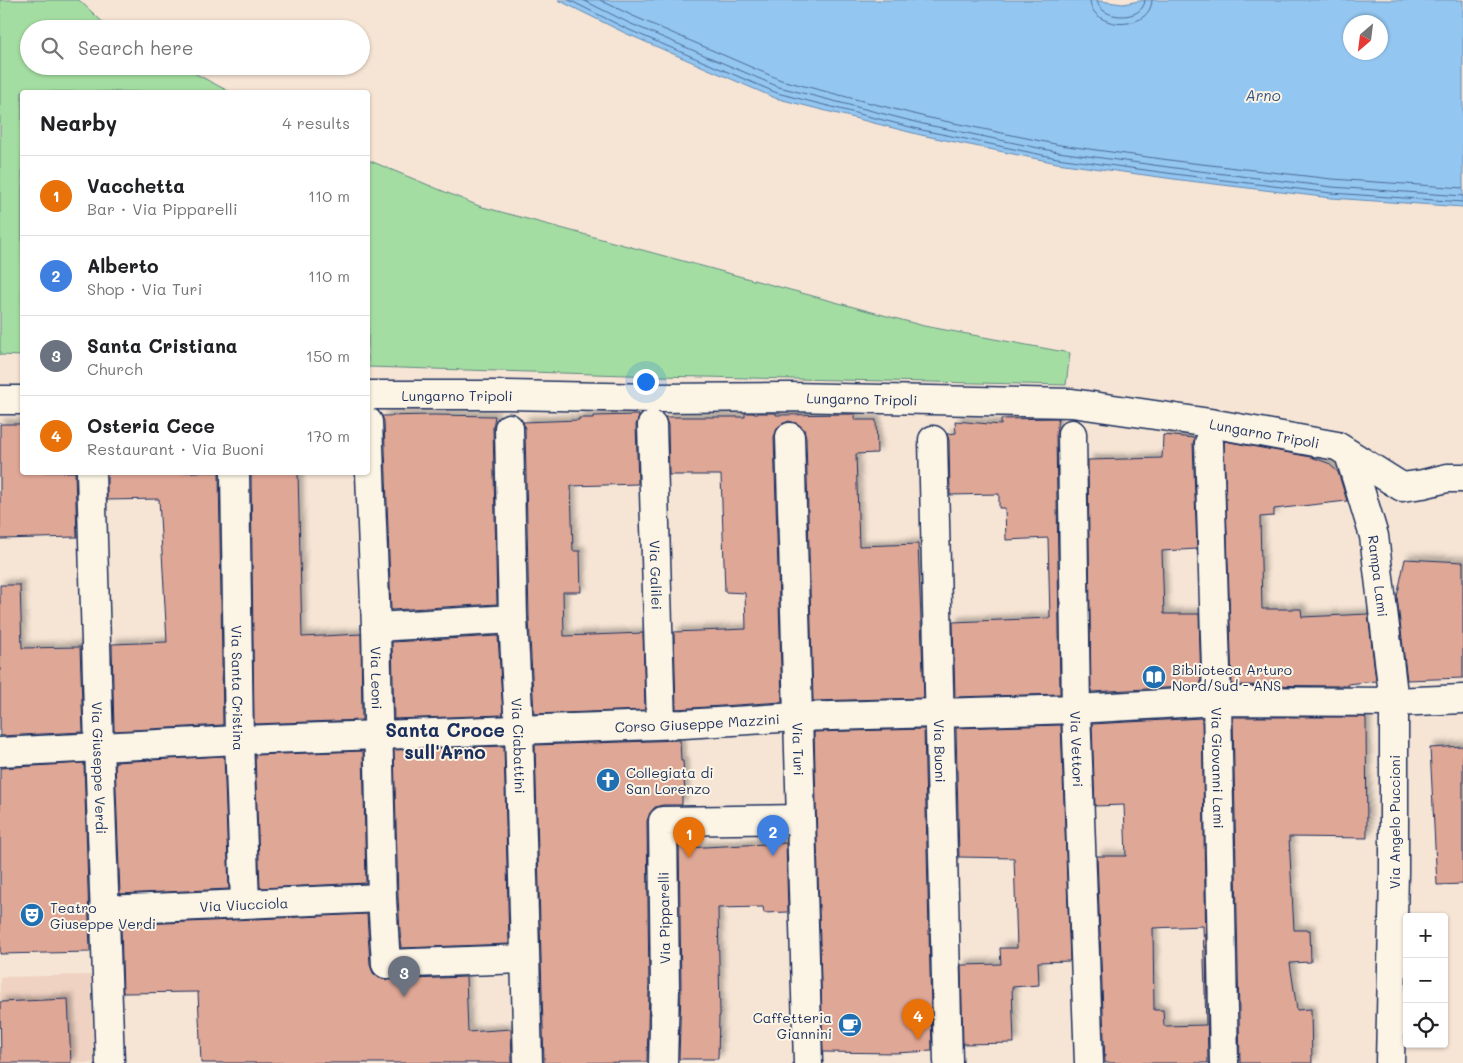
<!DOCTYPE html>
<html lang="en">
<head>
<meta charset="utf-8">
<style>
  :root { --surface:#fff; --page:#f6f6f6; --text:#202124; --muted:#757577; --line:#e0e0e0; --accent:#1f6fb2 }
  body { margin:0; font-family:Mali,sans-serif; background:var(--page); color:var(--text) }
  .controls { position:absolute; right:15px; bottom:15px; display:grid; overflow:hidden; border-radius:5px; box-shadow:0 1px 4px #0004 }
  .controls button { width:45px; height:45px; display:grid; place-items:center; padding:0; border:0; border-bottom:1px solid var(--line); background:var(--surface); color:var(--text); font:25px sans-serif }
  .compass { position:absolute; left:1343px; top:15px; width:45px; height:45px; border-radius:50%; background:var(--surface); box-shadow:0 1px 4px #0004; rotate:208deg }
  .you { position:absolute; left:645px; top:381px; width:18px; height:18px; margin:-12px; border:4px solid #fff; border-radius:50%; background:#1a73e8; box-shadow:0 0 0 8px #1a73e833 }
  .badge { display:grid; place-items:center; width:32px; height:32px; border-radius:50%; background:var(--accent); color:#fff; font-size:16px; font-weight:700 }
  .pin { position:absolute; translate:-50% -41px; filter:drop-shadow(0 1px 2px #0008) }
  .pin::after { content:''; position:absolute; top:26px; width:18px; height:15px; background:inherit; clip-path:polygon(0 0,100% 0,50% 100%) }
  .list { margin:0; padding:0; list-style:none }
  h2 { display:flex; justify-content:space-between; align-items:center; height:65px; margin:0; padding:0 20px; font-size:21px }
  h2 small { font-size:16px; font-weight:400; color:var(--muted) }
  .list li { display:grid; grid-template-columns:32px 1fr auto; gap:15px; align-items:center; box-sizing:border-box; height:80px; padding:0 20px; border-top:1px solid var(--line) }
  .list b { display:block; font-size:19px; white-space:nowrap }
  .list p { margin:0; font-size:16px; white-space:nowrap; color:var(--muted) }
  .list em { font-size:16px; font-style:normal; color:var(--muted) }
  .icon { flex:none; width:28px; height:28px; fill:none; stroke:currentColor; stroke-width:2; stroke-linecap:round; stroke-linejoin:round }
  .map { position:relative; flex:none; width:1463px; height:1063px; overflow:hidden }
  .search { position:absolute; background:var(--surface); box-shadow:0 1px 4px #0004; left:20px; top:20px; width:350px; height:55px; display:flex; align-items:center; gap:12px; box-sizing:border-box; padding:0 18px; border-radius:28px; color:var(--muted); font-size:19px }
  .panel { position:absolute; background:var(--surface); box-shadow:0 1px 4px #0004; left:20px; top:90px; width:350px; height:385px; border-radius:5px }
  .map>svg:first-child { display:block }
</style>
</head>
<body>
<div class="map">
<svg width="1463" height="1063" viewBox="0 0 1463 1063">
  <defs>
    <filter id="shadow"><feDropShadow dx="4.5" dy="-4.5" stdDeviation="2.5" flood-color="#0004"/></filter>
  </defs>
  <rect width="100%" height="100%" fill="#f6e5d5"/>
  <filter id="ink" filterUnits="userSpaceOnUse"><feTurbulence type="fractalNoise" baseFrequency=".02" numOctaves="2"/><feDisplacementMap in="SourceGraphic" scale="10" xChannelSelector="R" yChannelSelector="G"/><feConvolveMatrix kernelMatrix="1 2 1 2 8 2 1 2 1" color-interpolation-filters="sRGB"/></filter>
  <g filter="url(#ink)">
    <path fill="#efd2c2" d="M91,975L94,1063H0V977Z"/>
    <path fill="#a4dda2" stroke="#608680" d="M0,0H79L110,29H29V66H181L230,92H22V356L0,355Z
      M368,160L479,206L924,326L1070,353L1066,385L659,376L368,367Z"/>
    <path fill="#93c6f0" stroke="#638ab6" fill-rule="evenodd" d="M558,0H1092L1123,4L1145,0H1463V207L1331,198L1181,180L1057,163L921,135L775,98L625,33ZM1350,22H1380V52H1350Z"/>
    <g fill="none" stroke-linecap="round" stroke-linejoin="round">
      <path stroke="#4b6b98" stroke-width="1" d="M569,0L627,29L777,93L922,130L1057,158L1182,175L1331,193L1463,202
        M583,0L629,23L779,87L923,124L1058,152L1183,169L1332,187L1463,196
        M600,0L633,16L781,80L925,117L1060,145L1184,162L1332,179L1463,188
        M1090,0C1091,31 1151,32 1152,0
        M1097,0C1099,21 1144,22 1145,0"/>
    </g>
    <path fill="#dfa796" stroke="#1b2f5e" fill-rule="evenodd" filter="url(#shadow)" d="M745,413H776V415L855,414V420H876L877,453L856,454L859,546L918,544L924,698L813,701L806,437L804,429L798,424L789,421L782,424L777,429L774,437L782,702L676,709L674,632L746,629L745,593L725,592L721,475H669L668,425L665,417H745Z
      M433,415L495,416L493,428L497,604L391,610L384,421L382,416Z
      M638,415L639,417L636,425L638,484L571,486L573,551H580L581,592H563L564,636L643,633L645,710L534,714L529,618L525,428L523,422L579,420V418H593V416Z
      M1058,418L1056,434L1060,694L955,697L953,622L1050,618L1048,538L1006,540L1005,508H999V494L950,495L949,440L947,434L956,433L955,421L1001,425V419Z
      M0,424H22V472H75L77,537L0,539Z
      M1163,435L1195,438L1193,443L1197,549L1162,551L1163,582L1164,614H1199L1201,686L1091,692L1088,460L1162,458Z
      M1224,441L1311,457L1328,463L1338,472L1347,501L1274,509V516L1260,517L1262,609H1301L1302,617L1368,614L1376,681L1348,684L1349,686L1232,685Z
      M107,472H219L223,725L114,731L112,644L167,642L159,499L107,500Z
      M251,472H298L302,637L361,634L362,720L254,724Z
      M1405,559L1463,562V678L1407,680L1397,597Z
      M0,585H20L22,648L80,647L83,732L0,736Z
      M498,636L503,715L394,719L392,642Z
      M1233,717H1365L1366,719L1367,838L1289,837L1294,930H1310L1311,962L1290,963L1297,1010L1311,1009L1312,1063H1240Z
      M1202,718L1208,1063H1105L1097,856H1126L1124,805L1095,806L1092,724ZM1203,926L1206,1025L1164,1026L1163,1010H1154L1153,928Z
      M1061,725L1070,961L1038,962L1039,985L1012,987L1014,1043L963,1044L961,965L1001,964L1000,948H1017L1014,858L959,857L956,728Z
      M924,729L932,1051L895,1053L823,1052L814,732Z
      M680,740L681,761H683L685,794H682V805H663L655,807L650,813L647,821L649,990L647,1062L544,1063L535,745Z
      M504,746L509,944L401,948L398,897L394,750Z
      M1463,746V884L1437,885L1430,748Z
      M363,751L366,883L260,888L255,755Z
      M224,756L229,889L120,894L115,762Z
      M84,763L90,952L0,954V768Z
      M679,836H683L684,848L786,843L788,912L764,913L763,907L718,908L720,1016H719L718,1059H679L681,990Z
      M367,914L370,965L373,973L379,978L387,980L466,977L468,1032L511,1029L512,1063H201L198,992L123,993L121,925Z
      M68,999L71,1063H1L0,1002Z"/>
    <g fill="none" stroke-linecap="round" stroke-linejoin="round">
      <g stroke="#1b2f5e" stroke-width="31">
        <g id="minor">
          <path id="s1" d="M368,395H508L652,398L789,397L1072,403L1210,423L1337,446L1402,487L1423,484L1447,478H1463"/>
          <path d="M0,400H22"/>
          <path id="s2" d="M368,422L376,627L382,898L386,964L525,959"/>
          <path id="s3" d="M652,425L661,724"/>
          <path id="s4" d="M509,428L513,619L519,729L528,1063"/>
          <path id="s5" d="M1072,434L1076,709L1089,1063"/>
          <path id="s6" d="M790,437L808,1063"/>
          <path id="s7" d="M933,440L948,1062"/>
          <path id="s8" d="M1209,443L1217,701L1224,1063"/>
          <path id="s9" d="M1349,454L1374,536L1394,702V872L1390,1063"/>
          <path id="s10" d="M91,472L99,746L110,1063"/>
          <path id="s11" d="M235,472L239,740L245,903"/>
          <path d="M376,627L513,619"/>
          <path id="s12" d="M0,752L239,740L684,724L797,717L1076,709L1217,701L1394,702L1463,699"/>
          <path id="s13" d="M105,910L382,898"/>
          <path d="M663,1063L665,990L663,821L801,819"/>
        </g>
      </g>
      <use href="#minor" stroke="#fcf5e5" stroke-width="28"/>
    </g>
  </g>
  <defs>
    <g id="library-disc" transform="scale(1.25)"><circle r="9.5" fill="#1f6fb2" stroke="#fcf5e5"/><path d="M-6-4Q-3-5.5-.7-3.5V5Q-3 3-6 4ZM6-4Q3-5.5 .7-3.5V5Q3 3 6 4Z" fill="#fff"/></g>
    <g id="church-disc" transform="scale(1.25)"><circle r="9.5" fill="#1f6fb2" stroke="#fcf5e5"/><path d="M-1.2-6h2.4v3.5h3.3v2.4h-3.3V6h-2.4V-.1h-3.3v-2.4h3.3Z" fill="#fff"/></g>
    <g id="theatre-disc" transform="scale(1.25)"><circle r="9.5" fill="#1f6fb2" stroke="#fcf5e5"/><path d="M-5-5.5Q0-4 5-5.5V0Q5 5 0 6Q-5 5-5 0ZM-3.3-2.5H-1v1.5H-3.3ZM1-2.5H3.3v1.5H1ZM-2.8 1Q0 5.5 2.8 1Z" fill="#fff"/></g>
    <g id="cafe-disc" transform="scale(1.25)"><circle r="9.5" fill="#1f6fb2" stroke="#fcf5e5"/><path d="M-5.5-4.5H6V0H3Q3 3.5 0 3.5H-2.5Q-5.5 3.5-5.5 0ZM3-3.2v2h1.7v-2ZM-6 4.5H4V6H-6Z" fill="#fff"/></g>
  </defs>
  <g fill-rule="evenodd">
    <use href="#library-disc" x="1154" y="677"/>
    <use href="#church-disc" x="608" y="780"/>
    <use href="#theatre-disc" x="32" y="915"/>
    <use href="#cafe-disc" x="850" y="1025"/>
  </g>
  <g text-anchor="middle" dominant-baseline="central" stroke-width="4" stroke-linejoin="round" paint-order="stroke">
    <g font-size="14" fill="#1b2f5e" stroke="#fcf5e5">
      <text stroke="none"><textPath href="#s1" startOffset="89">Lungarno Tripoli</textPath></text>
      <text stroke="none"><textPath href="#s1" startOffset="494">Lungarno Tripoli</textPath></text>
      <text stroke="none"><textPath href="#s1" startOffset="899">Lungarno Tripoli</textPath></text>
      <text stroke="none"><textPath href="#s3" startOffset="150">Via Galilei</textPath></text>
      <text stroke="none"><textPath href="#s9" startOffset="126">Rampa Lami</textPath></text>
      <text stroke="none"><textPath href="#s2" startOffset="256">Via Leoni</textPath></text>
      <text stroke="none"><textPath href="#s11" startOffset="216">Via Santa Cristina</textPath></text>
      <text stroke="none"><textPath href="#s12" startOffset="698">Corso Giuseppe Mazzini</textPath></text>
      <text stroke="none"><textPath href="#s4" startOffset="318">Via Ciabattini</textPath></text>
      <text stroke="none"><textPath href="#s5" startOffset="315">Via Vettori</textPath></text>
      <text stroke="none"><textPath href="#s6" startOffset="312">Via Turi</textPath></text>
      <text stroke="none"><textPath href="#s7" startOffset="311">Via Buoni</textPath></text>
      <text stroke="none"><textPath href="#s10" startOffset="296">Via Giuseppe Verdi</textPath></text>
      <text stroke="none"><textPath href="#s8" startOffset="325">Via Giovanni Lami</textPath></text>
      <text transform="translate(1394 822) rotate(-90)">Via Angelo Puccioni</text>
      <text stroke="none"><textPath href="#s13" startOffset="139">Via Viucciola</textPath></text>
      <text transform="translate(664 918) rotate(-91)">Via Pipparelli</text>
    </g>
    <g font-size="14" fill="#1b2f5e" stroke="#fcf5e5" text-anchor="start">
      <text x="1172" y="669">Biblioteca Arturo<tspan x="1172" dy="16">Nord/Sud - ANS</tspan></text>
      <text x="626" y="772">Collegiata di<tspan x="626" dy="16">San Lorenzo</tspan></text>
      <text x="50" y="907">Teatro<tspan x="50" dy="16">Giuseppe Verdi</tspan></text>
      <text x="832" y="1017" text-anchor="end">Caffetteria<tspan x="832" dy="16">Giannini</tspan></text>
    </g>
    <g font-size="15" font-style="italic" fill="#395582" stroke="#fcf5e5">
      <text x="1263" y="95">Arno</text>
    </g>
    <g font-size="19" font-weight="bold" fill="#1b2f5e" stroke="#fcf5e5">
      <text x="445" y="729">Santa Croce<tspan x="445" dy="22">sull'Arno</tspan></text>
    </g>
  </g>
</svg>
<div class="controls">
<button>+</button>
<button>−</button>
<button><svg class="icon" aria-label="locate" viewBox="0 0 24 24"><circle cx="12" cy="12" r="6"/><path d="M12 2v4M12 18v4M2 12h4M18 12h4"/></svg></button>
</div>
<svg class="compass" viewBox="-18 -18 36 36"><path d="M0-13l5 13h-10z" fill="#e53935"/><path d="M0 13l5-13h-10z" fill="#757577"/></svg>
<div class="you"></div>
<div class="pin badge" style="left:689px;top:858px;background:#e8710a">1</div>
<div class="pin badge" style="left:773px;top:856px;background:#3f7fe0">2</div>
<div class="pin badge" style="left:404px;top:997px;background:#6b7280">3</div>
<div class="pin badge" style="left:918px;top:1040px;background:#e8710a">4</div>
<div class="search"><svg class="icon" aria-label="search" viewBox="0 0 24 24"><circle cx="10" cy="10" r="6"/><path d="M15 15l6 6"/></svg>Search here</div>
<section class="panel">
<h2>Nearby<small>4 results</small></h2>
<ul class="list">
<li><span class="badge" style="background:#e8710a">1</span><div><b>Vacchetta</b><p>Bar · Via Pipparelli</p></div><em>110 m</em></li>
<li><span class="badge" style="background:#3f7fe0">2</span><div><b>Alberto</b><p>Shop · Via Turi</p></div><em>110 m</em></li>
<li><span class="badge" style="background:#6b7280">3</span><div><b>Santa Cristiana</b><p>Church</p></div><em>150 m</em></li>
<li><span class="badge" style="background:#e8710a">4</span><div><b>Osteria Cece</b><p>Restaurant · Via Buoni</p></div><em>170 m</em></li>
</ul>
</section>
</div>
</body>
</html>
